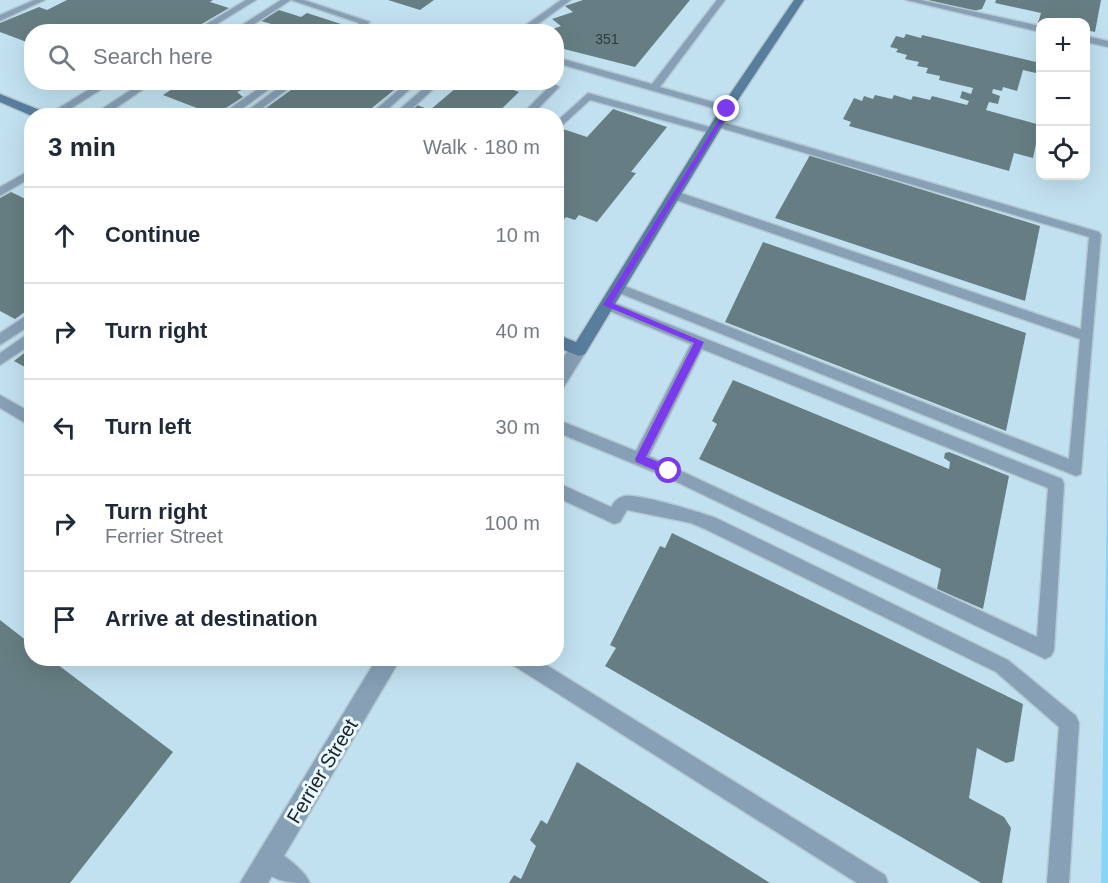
<!DOCTYPE html>
<html lang="en">
<head>
<meta charset="utf-8">
<style>
  :root { --surface:#fff; --page:#f6f6f7; --text:#1f2937; --muted:#747a83; --line:#e0e1e3 }
  body { margin:0; font-family:Helvetica,sans-serif; background:var(--page); color:var(--text) }
  .controls { position:absolute; right:18px; top:18px; display:grid; overflow:hidden; border-radius:12px; box-shadow:0 6px 24px #0002 }
  .controls button { width:54px; height:54px; display:grid; place-items:center; padding:0; border:0; border-bottom:2px solid var(--line); background:var(--surface); color:var(--text); font:30px sans-serif }
  .stop { position:absolute; width:18px; height:18px; margin:-14px; border:4px solid #7c3aed; border-radius:50%; background:#fff }
  .stop.end { background:#7c3aed; border-color:#fff; box-shadow:0 2px 6px #0008 }
  .list { margin:0; padding:0; list-style:none }
  h2 { display:flex; justify-content:space-between; align-items:center; height:78px; margin:0; padding:0 24px; font-size:26px }
  h2 small { font-size:20px; font-weight:400; color:var(--muted) }
  .list li { display:grid; grid-template-columns:39px 1fr auto; gap:18px; align-items:center; box-sizing:border-box; height:96px; padding:0 24px; border-top:2px solid var(--line) }
  .list b { display:block; font-size:22px; white-space:nowrap }
  .list p { margin:0; font-size:20px; white-space:nowrap; color:var(--muted) }
  .list em { font-size:20px; font-style:normal; color:var(--muted) }
  .icon { flex:none; width:33px; height:33px; fill:none; stroke:currentColor; stroke-width:2; stroke-linecap:round; stroke-linejoin:round }
  .map { position:relative; flex:none; width:1108px; height:883px; overflow:hidden }
  .search { position:absolute; background:var(--surface); box-shadow:0 6px 24px #0002; left:24px; top:24px; width:540px; height:66px; display:flex; align-items:center; gap:15px; box-sizing:border-box; padding:0 21px; border-radius:24px; color:var(--muted); font-size:22px }
  .panel { position:absolute; background:var(--surface); box-shadow:0 6px 24px #0002; left:24px; top:108px; width:540px; height:558px; border-radius:24px }
  .map>svg:first-child { display:block }
</style>
</head>
<body>
<div class="map">
<svg width="1108" height="883" viewBox="0 0 1108 883">
  <rect width="100%" height="100%" fill="#d5ecf7"/>
  <path fill="#c2e1f0" fill-rule="evenodd" d="M0,0H1108V883H0ZM1040,22H1086V176H1040ZM32,32H556V82H32ZM32,116H556V658H32Z"/>
  <path fill="#89d5f6" d="M1108,421V883H1101Z"/>
  <path fill="#667e83" d="M67,0H213L210,2L229,8L188,32H32V44L0,32V23L39,7L47,10Z
    M388,0H434L420,10Z
    M583,0H690L635,67L556,47V32H545L561,26L552,19L573,12L565,6Z
    M927,0H986L982,9L974,11Z
    M996,0H1101L1095,32L1086,30V22L1038,23L1041,13L995,3Z
    M279,10L301,17L307,13L341,24L329,32H265L275,25L261,21Z
    M906,34L921,38L922,35L1040,63V74L1023,70L1017,91L1003,87L1002,91L993,89L992,93L1000,96L998,104L989,102L986,110L1040,125L1033,158L1014,153L1009,171L849,126L851,122L843,119L854,98L862,101L864,96L873,99L875,95L892,99L894,95L911,100L913,96L930,100L932,96L967,105L969,101L960,98L962,91L971,94L973,88L939,80L940,76L926,73L928,68L917,66L919,62L905,59L907,55L896,52L898,49L890,47L896,36L904,38Z
    M183,82H260L237,92L243,97L215,115L163,95Z
    M302,82H404L362,116H255Z
    M463,82H481L500,90L511,89L519,92L494,116H405L417,105L430,110Z
    M613,109L667,127L631,172L636,173L597,222L579,215L575,220L566,217L556,229V137L563,129L587,137Z
    M810,155L1040,226L1025,301L775,218Z
    M11,192L32,202V307L15,319L0,311V198Z
    M763,242L1026,333L1006,431L725,322Z
    M32,347V371L14,361Z
    M733,380L949,469L950,462L944,458L945,453L949,452L1009,476L983,609L937,589L941,569L699,459L717,424L712,421Z
    M672,533L1023,704L1014,761L1006,763L977,748L969,798L1004,817L1011,828L1002,883H981L605,666L616,648L610,645L660,546L665,548Z
    M0,620L32,645V658H49L173,752L70,883H0Z
    M577,762L614,785L770,883H509L514,875L521,879L536,846L530,840L541,820L547,824Z"/>
  <g fill="none" stroke-linecap="round" stroke-linejoin="round">
    <g stroke="#b4c8d2" stroke-width="3">
      <path id="lane" d="M34,0H45L0,21V15Z
        M246,0H256L204,32H193Z
        M281,0H304L370,22L358,32H348L359,23L291,0L242,32H231Z
        M561,0H571L527,32H516Z
        M717,0H725L660,87L731,107V111H723L556,63V57L652,84Z
        M906,0H921L1040,26V32Z
        M1086,36L1108,41V47L1086,42Z
        M101,82H113L59,116H46Z
        M143,82H154L104,116H91Z
        M268,82H279L232,116H219Z
        M286,82H297L252,116H240Z
        M408,82H418L380,116H368Z
        M431,82H441L404,116H392Z
        M536,82H551L559,87L531,116H520L548,88Z
        M588,93L717,129L718,131L713,134L590,100L556,131V122Z
        M714,122H722L1099,232L1101,235L1081,474L1076,476L1071,474L614,291V285H622L1069,459L1080,339L670,198L668,195L670,192H678L1081,329L1089,237L714,126Z
        M32,169V177L0,196V187Z
        M607,300L1062,479L1064,484L1054,650L1051,656L1045,659L1039,656L664,476L556,432V419L636,451L691,344L602,308L601,305L602,302ZM702,349L1048,488L1037,637L649,456Z
        M32,312V324L0,345V333Z
        M32,331V344L0,365V353Z
        M0,395L32,413V427L0,408Z
        M556,482L611,507C614,502 618,497 625,496C640,494 700,512 716,518L1008,660L1076,716L1079,723L1069,883H1047L1059,727L996,672L705,529L691,523L627,510L620,522L614,524L556,497Z
        M508,658H535L885,875L888,883H857L511,664Z
        M268,847C282,853 304,869 310,883C287,883 267,882 257,858L260,850Z"/>
    </g>
    <g stroke="#b4c8d2" stroke-width="3">
      <path id="street" d="M579,344L587,350L562,390L556,392C556,375 560,350 579,344Z
        M377,658H401L268,883H240Z"/>
    </g>
    <g stroke="#b4c8d2" stroke-width="3">
      <path id="secondary" d="M794,0H804L738,100L585,354L579,356L556,347V334L576,342L726,100Z
        M0,94L47,113L49,116H32L0,102Z"/>
    </g>
    <use href="#lane" fill="#87a0b6" fill-rule="evenodd"/>
    <use href="#street" fill="#87a0b6" fill-rule="evenodd"/>
    <use href="#secondary" fill="#587d9d" fill-rule="evenodd"/>
  </g>
  <path fill="#7c3aed" d="M727,107L730,109L612,303L704,342L646,457L673,468V475L669,476L636,462L635,459L694,343L603,305Z"/>
  <g text-anchor="middle" dominant-baseline="central" stroke-width="6" stroke-linejoin="round" paint-order="stroke">
    <g font-size="14" fill="#2e3a3e">
      <text x="607" y="39">351</text>
    </g>
    <g font-size="20" fill="#1b2327" stroke="#eaf8ff">
      <text transform="translate(322 771) rotate(-59)">Ferrier Street</text>
    </g>
  </g>
</svg>
<div class="controls">
<button>+</button>
<button>−</button>
<button><svg class="icon" aria-label="locate" viewBox="0 0 24 24"><circle cx="12" cy="12" r="6"/><path d="M12 2v4M12 18v4M2 12h4M18 12h4"/></svg></button>
</div>
<div class="stop" style="left:669px;top:471px"></div>
<div class="stop end" style="left:727px;top:109px"></div>
<div class="search"><svg class="icon" aria-label="search" viewBox="0 0 24 24"><circle cx="10" cy="10" r="6"/><path d="M15 15l6 6"/></svg>Search here</div>
<section class="panel">
<h2>3 min<small>Walk · 180 m</small></h2>
<ul class="list">
<li><svg class="icon" aria-label="ahead" viewBox="0 0 24 24"><path d="M12 20V5M6 11l6-6 6 6"/></svg><div><b>Continue</b></div><em>10 m</em></li>
<li><svg class="icon" aria-label="right" viewBox="0 0 24 24"><path d="M7 20v-9h11M14 6l5 5-5 5"/></svg><div><b>Turn right</b></div><em>40 m</em></li>
<li><svg class="icon" aria-label="left" viewBox="0 0 24 24"><path d="M17 20v-9H6M10 6l-5 5 5 5"/></svg><div><b>Turn left</b></div><em>30 m</em></li>
<li><svg class="icon" aria-label="right" viewBox="0 0 24 24"><path d="M7 20v-9h11M14 6l5 5-5 5"/></svg><div><b>Turn right</b><p>Ferrier Street</p></div><em>100 m</em></li>
<li><svg class="icon" aria-label="arrive" viewBox="0 0 24 24"><path d="M6 21V4h12l-3 4 3 4H6"/></svg><div><b>Arrive at destination</b></div></li>
</ul>
</section>
</div>
</body>
</html>
